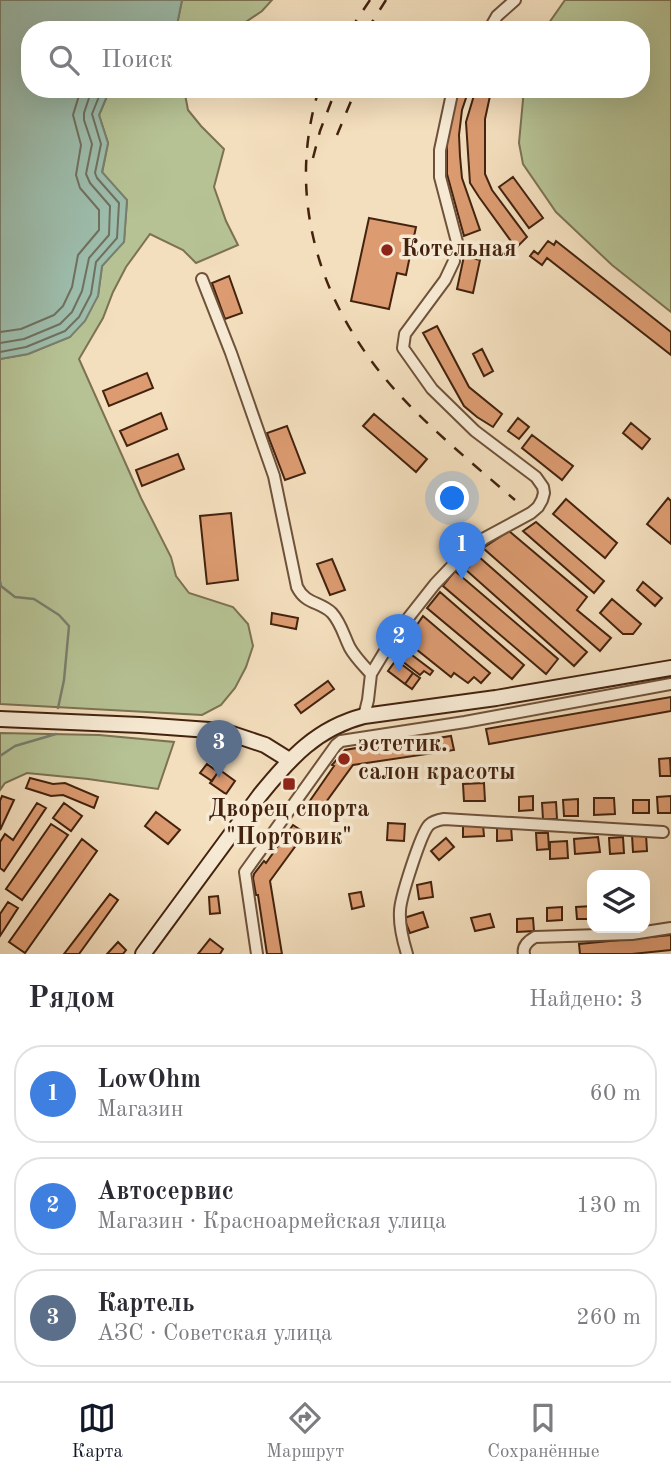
<!DOCTYPE html>
<html lang="ru">
<head>
<meta charset="utf-8">
<style>
  :root { --surface:#fff; --page:#f7f7f7; --text:#2b2b33; --muted:#7c7c81; --line:#e1e1e2; --accent:#111827 }
  body { margin:0; font-family:"Old Standard TT",serif; background:var(--page); color:var(--text) }
  .controls { position:absolute; right:21px; bottom:21px; display:grid; overflow:hidden; border-radius:14px; box-shadow:0 7px 28px #0002 }
  .controls button { width:63px; height:63px; display:grid; place-items:center; padding:0; border:0; border-bottom:2px solid var(--line); background:var(--surface); color:var(--text); font:35px sans-serif }
  .you { position:absolute; left:453px; top:499px; width:24px; height:24px; margin:-18px; border:5px solid #fff; border-radius:50%; background:#1a73e8; box-shadow:0 0 0 10px #1a73e833 }
  .badge { display:grid; place-items:center; width:46px; height:46px; border-radius:50%; background:var(--accent); color:#fff; font-size:23px; font-weight:700 }
  .pin { position:absolute; translate:-50% -58px; filter:drop-shadow(0 2px 4px #0008) }
  .pin::after { content:''; position:absolute; top:37px; width:24px; height:21px; background:inherit; clip-path:polygon(0 0,100% 0,50% 100%) }
  .list { margin:0; padding:0; list-style:none }
  h2 { display:flex; justify-content:space-between; align-items:center; height:91px; margin:0; padding:0 28px; font-size:30px }
  h2 small { font-size:23px; font-weight:400; color:var(--muted) }
  .list li { display:grid; grid-template-columns:46px 1fr auto; gap:21px; align-items:center; box-sizing:border-box; height:98px; margin:0 14px 14px; padding:0 14px; border:2px solid var(--line); border-radius:28px }
  .list b { display:block; font-size:26px; white-space:nowrap }
  .list p { margin:0; font-size:23px; white-space:nowrap; color:var(--muted) }
  .list em { font-size:23px; font-style:normal; color:var(--muted) }
  .icon { flex:none; width:38px; height:38px; fill:none; stroke:currentColor; stroke-width:2; stroke-linecap:round; stroke-linejoin:round }
  .map { position:relative; flex:none; width:671px; height:954px; overflow:hidden }
  .search { position:absolute; background:var(--surface); box-shadow:0 7px 28px #0002; left:21px; right:21px; top:21px; height:77px; display:flex; align-items:center; gap:18px; box-sizing:border-box; padding:0 24px; border-radius:28px; color:var(--muted); font-size:26px }
  .sheet { height:427px; background:var(--surface) }
  nav { display:flex; justify-content:space-around; align-items:center; box-sizing:border-box; height:98px; border-top:2px solid var(--line); background:var(--surface); font-size:19px; color:var(--muted) }
  nav a { display:grid; justify-items:center; gap:4px }
  nav .on { color:var(--accent) }
  .map>svg:first-child { display:block }
</style>
</head>
<body>
<div class="map">
<svg width="671" height="954" viewBox="0 0 671 954">
  <rect width="100%" height="100%" fill="#f3debd"/>
  <filter id="stains"><feTurbulence type="fractalNoise" baseFrequency=".00286" numOctaves="4"/><feColorMatrix values="0 0 0 0 .2 0 0 0 0 .09 0 0 0 0 .02 0 0 0 .5 -.17"/></filter>
  <radialGradient id="worn" r=".72"><stop offset=".6" stop-color="#630" stop-opacity="0"/><stop offset="1" stop-color="#630" stop-opacity=".3"/></radialGradient>
  <path fill="#b6c294" stroke="#7c7252" stroke-width="2" d="M182,0H272L262,11L234,30H152L153,28L176,29Z
    M565,0H671V312L612,265L556,212L523,164L519,143L524,89H641V30H544Z
    M110,89H184L188,110L201,126L224,149L214,187L226,221L238,245L196,263L183,250L150,234L126,267L113,292L103,318L79,359L141,498L171,557L176,576L189,593L233,607L248,624L253,646L246,667L235,688L221,705L202,715L0,704V359L28,354L70,337L98,296L102,266L124,241L127,200L102,173L108,143L99,115Z
    M0,733L99,735L174,742L158,789L88,779L27,773L5,783L0,790Z"/>
  <path fill="#9dbdac" stroke="#797f6d" stroke-width="2" d="M0,0H182L176,30L153,28L152,30H30V89H110L99,115L108,143L102,172L127,200L124,242L102,266L98,296L85,321L70,337L28,354L0,359Z"/>
  <g fill="none" stroke-linecap="round" stroke-linejoin="round">
    <path stroke="#70705e" stroke-width="2" d="M0,332L21,329L54,315L63,306L72,287L78,255L99,230V210L80,188L76,175L81,145L73,115L81,89
      M0,343L24,339L60,324L72,312L82,291L89,258L109,235L110,206L90,183L86,174L92,144L84,120V113L92,89
      M0,352L26,347L65,331L79,317L91,294L96,262L117,238L119,203L97,178L95,173L101,144L92,114L102,89"/>
    <path stroke="#797f6d" stroke-width="2.5" d="M0,581L1,586L15,597L34,599L59,615L69,626L64,680L58,708
      M0,756L15,746L56,734"/>
  </g>
  <path fill="#dc9b71" stroke="#43230f" stroke-width="2" d="M458,89H469L462,110L459,135L460,156L462,178L480,230L464,236L447,174V143L453,102Z
    M475,92L490,96L485,119V174L492,190L527,237L516,248L479,197L470,183L466,122Z
    M513,177L543,218L529,228L499,187Z
    M369,218L416,227L406,275L397,273L389,309L351,301Z
    M548,241L554,245L556,241L671,332V355L547,258L542,265L530,256L534,251L538,254Z
    M464,256L480,260L473,293L457,289Z
    M229,276L242,313L225,319L212,283Z
    M437,326L469,387L502,414L493,427L477,417L464,406L423,333Z
    M482,349L493,371L484,376L473,354Z
    M147,373L153,388L109,406L103,391Z
    M161,413L167,429L127,446L120,431Z
    M374,414L427,459L416,472L363,426Z
    M518,418L529,427L519,439L508,431Z
    M631,423L650,439L642,449L623,433Z
    M287,426L305,473L285,480L267,433Z
    M532,435L573,466L562,480L522,448Z
    M178,454L184,469L142,486L136,470Z
    M668,498L671,501V544L647,524Z
    M566,499L617,543L605,558L553,514Z
    M231,513L238,580L207,584L200,516Z
    M536,522L604,581L594,593L523,531Z
    M509,531L587,597L577,610L611,638L600,651L483,548Z
    M478,556L587,652L574,666L466,570Z
    M332,559L345,590L330,595L317,564Z
    M455,571L558,659L546,674L443,586Z
    M643,582L662,598L655,606L637,590Z
    M440,592L524,665L512,679L427,608Z
    M612,599L641,624L633,634H623L600,613Z
    M272,613L298,618L296,629L271,624Z
    M423,616L490,673L481,683L474,677L468,683L454,673L451,677L406,641Z
    M408,652L433,671L430,675L424,671L420,675L402,661Z
    M396,660L413,673L405,684L388,671Z
    M413,673L420,678L412,689L405,684Z
    M328,681L334,689L301,713L295,705Z
    M671,697V711L489,744L486,729Z
    M451,736L454,750L353,765L318,813L307,805L334,766L332,765L345,750L362,747V750Z
    M670,758L671,776H660L659,759Z
    M207,764L218,772L212,781L200,773Z
    M220,770L235,781L226,794L210,783Z
    M30,778L53,784L65,783L98,797L94,808L63,795L51,796L26,788Z
    M484,783L485,801H464L463,784Z
    M2,796L14,800L0,830V801Z
    M533,796V810L519,811V797Z
    M671,796V813H658L657,797Z
    M594,798H614L615,814L594,815Z
    M578,799V816H564L563,800Z
    M633,800H649V813H633Z
    M556,802L557,819H543L542,803Z
    M37,803L46,808L4,871L0,868V842L5,834L13,840Z
    M64,803L82,816L71,831L53,818Z
    M156,812L180,830L168,844L145,826Z
    M388,823L405,824L404,841L387,840Z
    M51,824L68,835L22,900L6,889Z
    M293,825L305,833L270,881L282,954H267L258,895H256L253,878L254,874L264,861L266,863Z
    M483,825L484,836L463,837V826Z
    M511,826L512,840L497,841V827Z
    M536,833H548L549,849L537,850Z
    M646,834L647,851L633,852L632,835Z
    M598,837L600,852L575,854L574,839Z
    M623,837L624,853L610,854L609,838Z
    M446,838L454,847L439,860L431,851Z
    M82,839L97,851L25,953L9,942Z
    M567,841L568,858L550,859V842Z
    M431,882L433,897L419,899L417,885Z
    M361,892L364,906L352,909L349,894Z
    M110,894L118,900L79,954H64Z
    M218,896L220,913L210,914L209,897Z
    M8,902L18,908L0,936V914Z
    M592,906V919H577L576,907Z
    M562,907V920L547,921V908Z
    M423,912L428,927L410,933L404,918Z
    M490,914L494,927L475,931L471,918Z
    M533,918L534,931L517,932V919Z
    M671,935V950L632,954H580L579,944Z
    M210,939L223,949L220,954H198Z
    M118,942L126,950L123,954H107Z"/>
  <g fill="none" stroke-linecap="round" stroke-linejoin="round">
    <g stroke="#6f523a" stroke-width="14">
      <path id="street" d="M489,30L497,16L515,0
        M453,89L440,150V177L457,242
        M202,279L231,353L274,476L297,587C306,605 320,601 332,613C341,623 344,636 350,648C355,657 364,666 371,674
        M364,716L368,700L371,674L394,636L435,584L454,564L485,538L531,513L538,507L542,500L544,493L543,487L536,477L475,431L432,389L403,348L405,334L445,280L454,261
        M257,954L245,872L336,745L341,741L465,722L671,684
        M407,954C403,941 399,925 400,911C400,899 421,833 429,825C433,821 438,820 444,819L663,832
        M524,954C522,946 528,941 535,937L632,934L671,928"/>
    </g>
    <g stroke="#43230f" stroke-width="18">
      <path id="secondary" d="M0,719L140,725L223,731L265,745L289,760
        M143,954L260,795C290,758 317,728 364,716L496,698L671,668"/>
    </g>
    <use href="#street" stroke="#f7ead4" stroke-width="10"/>
    <use href="#secondary" stroke="#f7ead4" stroke-width="14"/>
    <path stroke="#43230f" stroke-width="2.5" stroke-dasharray="12 12" stroke-linecap="butt" d="M350,30L370,0
      M367,30L386,0
      M319,89C282,208 327,323 412,408C445,441 480,470 515,500
      M337,135L356,89
      M313,158L320,131L336,89"/>
  </g>
  <g fill="#8f2418" stroke="#f7ead4" stroke-width="2.5">
    <circle cx="387" cy="250" r="7"/>
    <circle cx="344" cy="759" r="7"/>
    <rect x="282" y="777" width="14" height="14" rx="3.5"/>
  </g>
  <g text-anchor="middle" dominant-baseline="central" stroke-width="7" stroke-linejoin="round" paint-order="stroke">
    <g font-size="24" font-weight="bold" fill="#43230f" stroke="#f7ead4" text-anchor="start">
      <text x="401" y="250">Котельная</text>
      <text x="358" y="745">эстетик.<tspan x="358" dy="28">салон красоты</tspan></text>
      <text x="289" y="810" text-anchor="middle">Дворец спорта<tspan x="289" dy="28">"Портовик"</tspan></text>
    </g>
  </g>
  <rect width="100%" height="100%" filter="url(#stains)"/>
  <rect width="100%" height="100%" fill="url(#worn)"/>
</svg>
<div class="controls">
<button><svg class="icon" aria-label="layers" viewBox="0 0 24 24"><path d="M12 4l9 5-9 5-9-5zM3 14l9 5 9-5"/></svg></button>
</div>
<div class="you"></div>
<div class="pin badge" style="left:462px;top:580px;background:#3f7fe0">1</div>
<div class="pin badge" style="left:399px;top:672px;background:#3f7fe0">2</div>
<div class="pin badge" style="left:219px;top:778px;background:#5c6f8a">3</div>
<div class="search"><svg class="icon" aria-label="search" viewBox="0 0 24 24"><circle cx="10" cy="10" r="6"/><path d="M15 15l6 6"/></svg>Поиск</div>
</div>
<section class="sheet">
<h2>Рядом<small>Найдено: 3</small></h2>
<ul class="list">
<li><span class="badge" style="background:#3f7fe0">1</span><div><b>LowOhm</b><p>Магазин</p></div><em>60 m</em></li>
<li><span class="badge" style="background:#3f7fe0">2</span><div><b>Автосервис</b><p>Магазин · Красноармейская улица</p></div><em>130 m</em></li>
<li><span class="badge" style="background:#5c6f8a">3</span><div><b>Картель</b><p>АЗС · Советская улица</p></div><em>260 m</em></li>
</ul>
</section>
<nav>
<a class="on"><svg class="icon" aria-label="map" viewBox="0 0 24 24"><path d="M3 6l6-2 6 2 6-2v14l-6 2-6-2-6 2zM9 4v14M15 6v14"/></svg>Карта</a>
<a><svg class="icon" aria-label="directions" viewBox="0 0 24 24"><path d="M12 3l9 9-9 9-9-9zM9 14v-3h6M13 9l2 2-2 2"/></svg>Маршрут</a>
<a><svg class="icon" aria-label="saved" viewBox="0 0 24 24"><path d="M7 4h10v16l-5-4-5 4z"/></svg>Сохранённые</a>
</nav>
</body>
</html>
